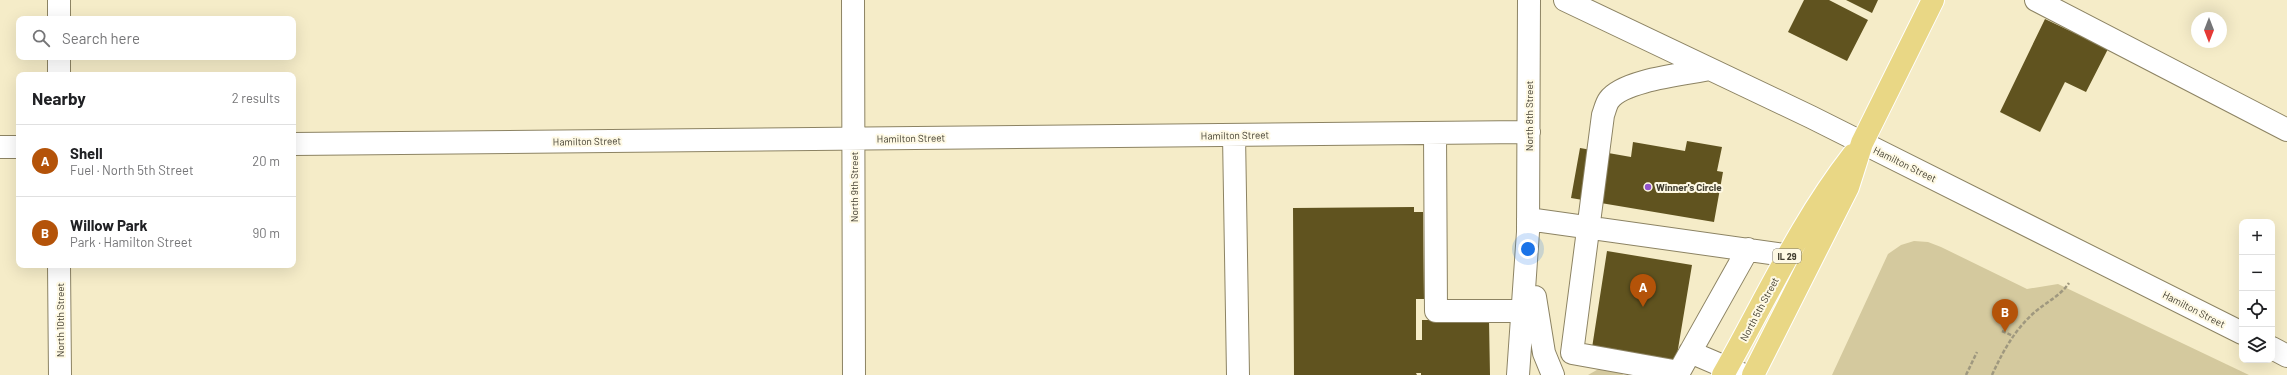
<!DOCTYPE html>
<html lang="en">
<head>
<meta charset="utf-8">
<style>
  :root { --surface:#fff; --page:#f2f2f2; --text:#202124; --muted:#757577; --line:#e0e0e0; --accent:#b45309 }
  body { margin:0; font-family:Barlow,sans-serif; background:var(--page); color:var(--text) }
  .controls { position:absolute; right:12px; bottom:12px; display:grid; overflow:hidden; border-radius:8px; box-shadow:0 4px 16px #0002 }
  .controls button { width:36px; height:36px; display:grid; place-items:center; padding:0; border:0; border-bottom:1px solid var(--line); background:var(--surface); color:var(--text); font:20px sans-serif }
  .compass { position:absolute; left:2191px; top:12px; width:36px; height:36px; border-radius:50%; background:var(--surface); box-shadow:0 4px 16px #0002; rotate:180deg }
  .you { position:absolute; left:1528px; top:249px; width:14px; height:14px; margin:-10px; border:3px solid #fff; border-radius:50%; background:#1a73e8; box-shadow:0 0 0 6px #1a73e833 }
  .badge { display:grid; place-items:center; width:26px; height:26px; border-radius:50%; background:var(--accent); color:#fff; font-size:13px; font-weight:700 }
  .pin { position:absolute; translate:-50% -33px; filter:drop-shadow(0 1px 2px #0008) }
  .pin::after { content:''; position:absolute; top:21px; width:14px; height:12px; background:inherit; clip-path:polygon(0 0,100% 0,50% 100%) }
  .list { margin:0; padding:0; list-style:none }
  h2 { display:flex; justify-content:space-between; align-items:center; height:52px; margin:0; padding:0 16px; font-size:17px }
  h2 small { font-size:13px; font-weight:400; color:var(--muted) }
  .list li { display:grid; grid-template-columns:26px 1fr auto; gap:12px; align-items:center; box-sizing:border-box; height:72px; padding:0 16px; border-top:1px solid var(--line) }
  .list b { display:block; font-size:15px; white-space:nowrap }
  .list p { margin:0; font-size:13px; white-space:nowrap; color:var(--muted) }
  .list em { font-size:13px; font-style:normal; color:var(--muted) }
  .icon { flex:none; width:22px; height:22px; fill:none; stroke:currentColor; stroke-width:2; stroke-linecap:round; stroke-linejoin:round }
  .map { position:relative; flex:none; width:2287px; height:375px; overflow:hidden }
  .search { position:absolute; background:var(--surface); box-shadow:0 4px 16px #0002; left:16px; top:16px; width:280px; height:44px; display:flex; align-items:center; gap:10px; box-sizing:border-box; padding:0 14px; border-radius:8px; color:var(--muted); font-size:15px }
  .panel { position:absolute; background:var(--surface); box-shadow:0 4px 16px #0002; left:16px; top:72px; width:280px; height:196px; border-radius:8px }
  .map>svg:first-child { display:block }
</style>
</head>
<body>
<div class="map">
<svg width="2287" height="375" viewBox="0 0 2287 375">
  <rect width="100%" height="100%" fill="#f5ecc8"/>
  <path fill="#d4c99e" d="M1914,241L1928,242L1941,247L2027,289L2058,284L2249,375H1832L1888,254L1901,245Z
    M1602,367L1621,371L1623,375H1588Z"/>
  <path fill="#60531f" d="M1804,0H1829L1868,20L1847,61L1788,32Z
    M1846,0H1878L1872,13Z
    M2045,19L2108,49L2086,92L2065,82L2040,132L2000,112Z
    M1687,141L1722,147L1717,171L1723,172L1714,222L1571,198L1580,148L1631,157L1633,142L1685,151Z
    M1414,207V212H1423L1424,299H1416V340H1422V320H1489L1490,375H1421V373H1416L1417,375H1294L1293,208Z
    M1607,251L1692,265L1676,361L1592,348Z"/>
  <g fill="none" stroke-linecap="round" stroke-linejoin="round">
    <g stroke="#8c8363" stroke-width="24">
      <path id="minor" d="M59,0V19
        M853,0L854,375
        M1565,0L1811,117L2242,333
        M2036,0L2287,130
        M59,57V75
        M1710,69C1686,74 1623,80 1609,100C1606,104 1605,110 1603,115L1572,353L1679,372L1748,249
        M1435,133L1436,311H1537
        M1234,135L1238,375
        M293,144L1529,132
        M0,147H19
        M1528,219L1806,258
        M59,265L60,375
        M1535,297L1544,353L1553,375
        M2272,348L2287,356
        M1690,352L1744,375
        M1518,375L1528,232L1529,0"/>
    </g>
    <g stroke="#fff" stroke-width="24">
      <path id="major" d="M1723,375C1765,301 1800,223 1853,155
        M1753,375L1848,187L1862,143L1933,0"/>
    </g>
    <path stroke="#9f987f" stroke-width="2.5" stroke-dasharray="4 2" stroke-linecap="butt" d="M2002,331L2013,336
      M1966,375L1977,352
      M1992,375C2003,351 2015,329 2036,311C2047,302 2061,295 2069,283"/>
    <use href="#minor" stroke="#fff" stroke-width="22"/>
    <use href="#major" stroke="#e9d785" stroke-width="22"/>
  </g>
  <circle fill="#9354cb" stroke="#fef9e4" stroke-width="1.5" cx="1648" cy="187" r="4"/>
  <g text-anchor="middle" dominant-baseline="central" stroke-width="4" stroke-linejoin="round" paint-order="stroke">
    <rect fill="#fef9e4" stroke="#7a7565" stroke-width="1" x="1773" y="249" width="28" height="14" rx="3"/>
    <g font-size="9" font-weight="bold" fill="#413d2f">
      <text x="1787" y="256">IL 29</text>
    </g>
    <g font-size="10" fill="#413d2f" stroke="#fef9e4">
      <text transform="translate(1529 116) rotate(-90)">North 8th Street</text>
      <text transform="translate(1235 135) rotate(-1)">Hamilton Street</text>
      <text transform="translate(911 138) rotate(-1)">Hamilton Street</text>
      <text transform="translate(587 141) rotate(-1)">Hamilton Street</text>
      <text transform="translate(1905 164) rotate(26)">Hamilton Street</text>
      <text transform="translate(854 187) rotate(-90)">North 9th Street</text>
      <text transform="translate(1759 309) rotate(-62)">North 5th Street</text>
      <text transform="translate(2194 309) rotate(27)">Hamilton Street</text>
      <text transform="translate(60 320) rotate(-90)">North 10th Street</text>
    </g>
    <g font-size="10" font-weight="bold" fill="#413d2f" stroke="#fef9e4" text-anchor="start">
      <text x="1656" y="187">Winner's Circle</text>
    </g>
  </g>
</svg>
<div class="controls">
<button>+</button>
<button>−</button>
<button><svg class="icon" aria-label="locate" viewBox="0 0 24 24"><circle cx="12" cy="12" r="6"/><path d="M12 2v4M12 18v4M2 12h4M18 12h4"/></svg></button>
<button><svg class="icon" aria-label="layers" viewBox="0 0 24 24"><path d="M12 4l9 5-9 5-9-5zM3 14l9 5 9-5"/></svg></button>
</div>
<svg class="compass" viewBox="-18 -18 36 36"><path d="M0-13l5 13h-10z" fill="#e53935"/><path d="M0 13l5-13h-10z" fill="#757577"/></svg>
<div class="you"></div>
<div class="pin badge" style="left:1643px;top:307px">A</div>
<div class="pin badge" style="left:2005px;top:332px">B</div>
<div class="search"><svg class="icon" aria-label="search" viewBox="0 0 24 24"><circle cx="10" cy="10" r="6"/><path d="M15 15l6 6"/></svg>Search here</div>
<section class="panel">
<h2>Nearby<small>2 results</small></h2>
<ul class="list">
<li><span class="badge">A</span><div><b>Shell</b><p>Fuel · North 5th Street</p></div><em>20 m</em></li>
<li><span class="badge">B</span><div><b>Willow Park</b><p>Park · Hamilton Street</p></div><em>90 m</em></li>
</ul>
</section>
</div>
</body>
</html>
